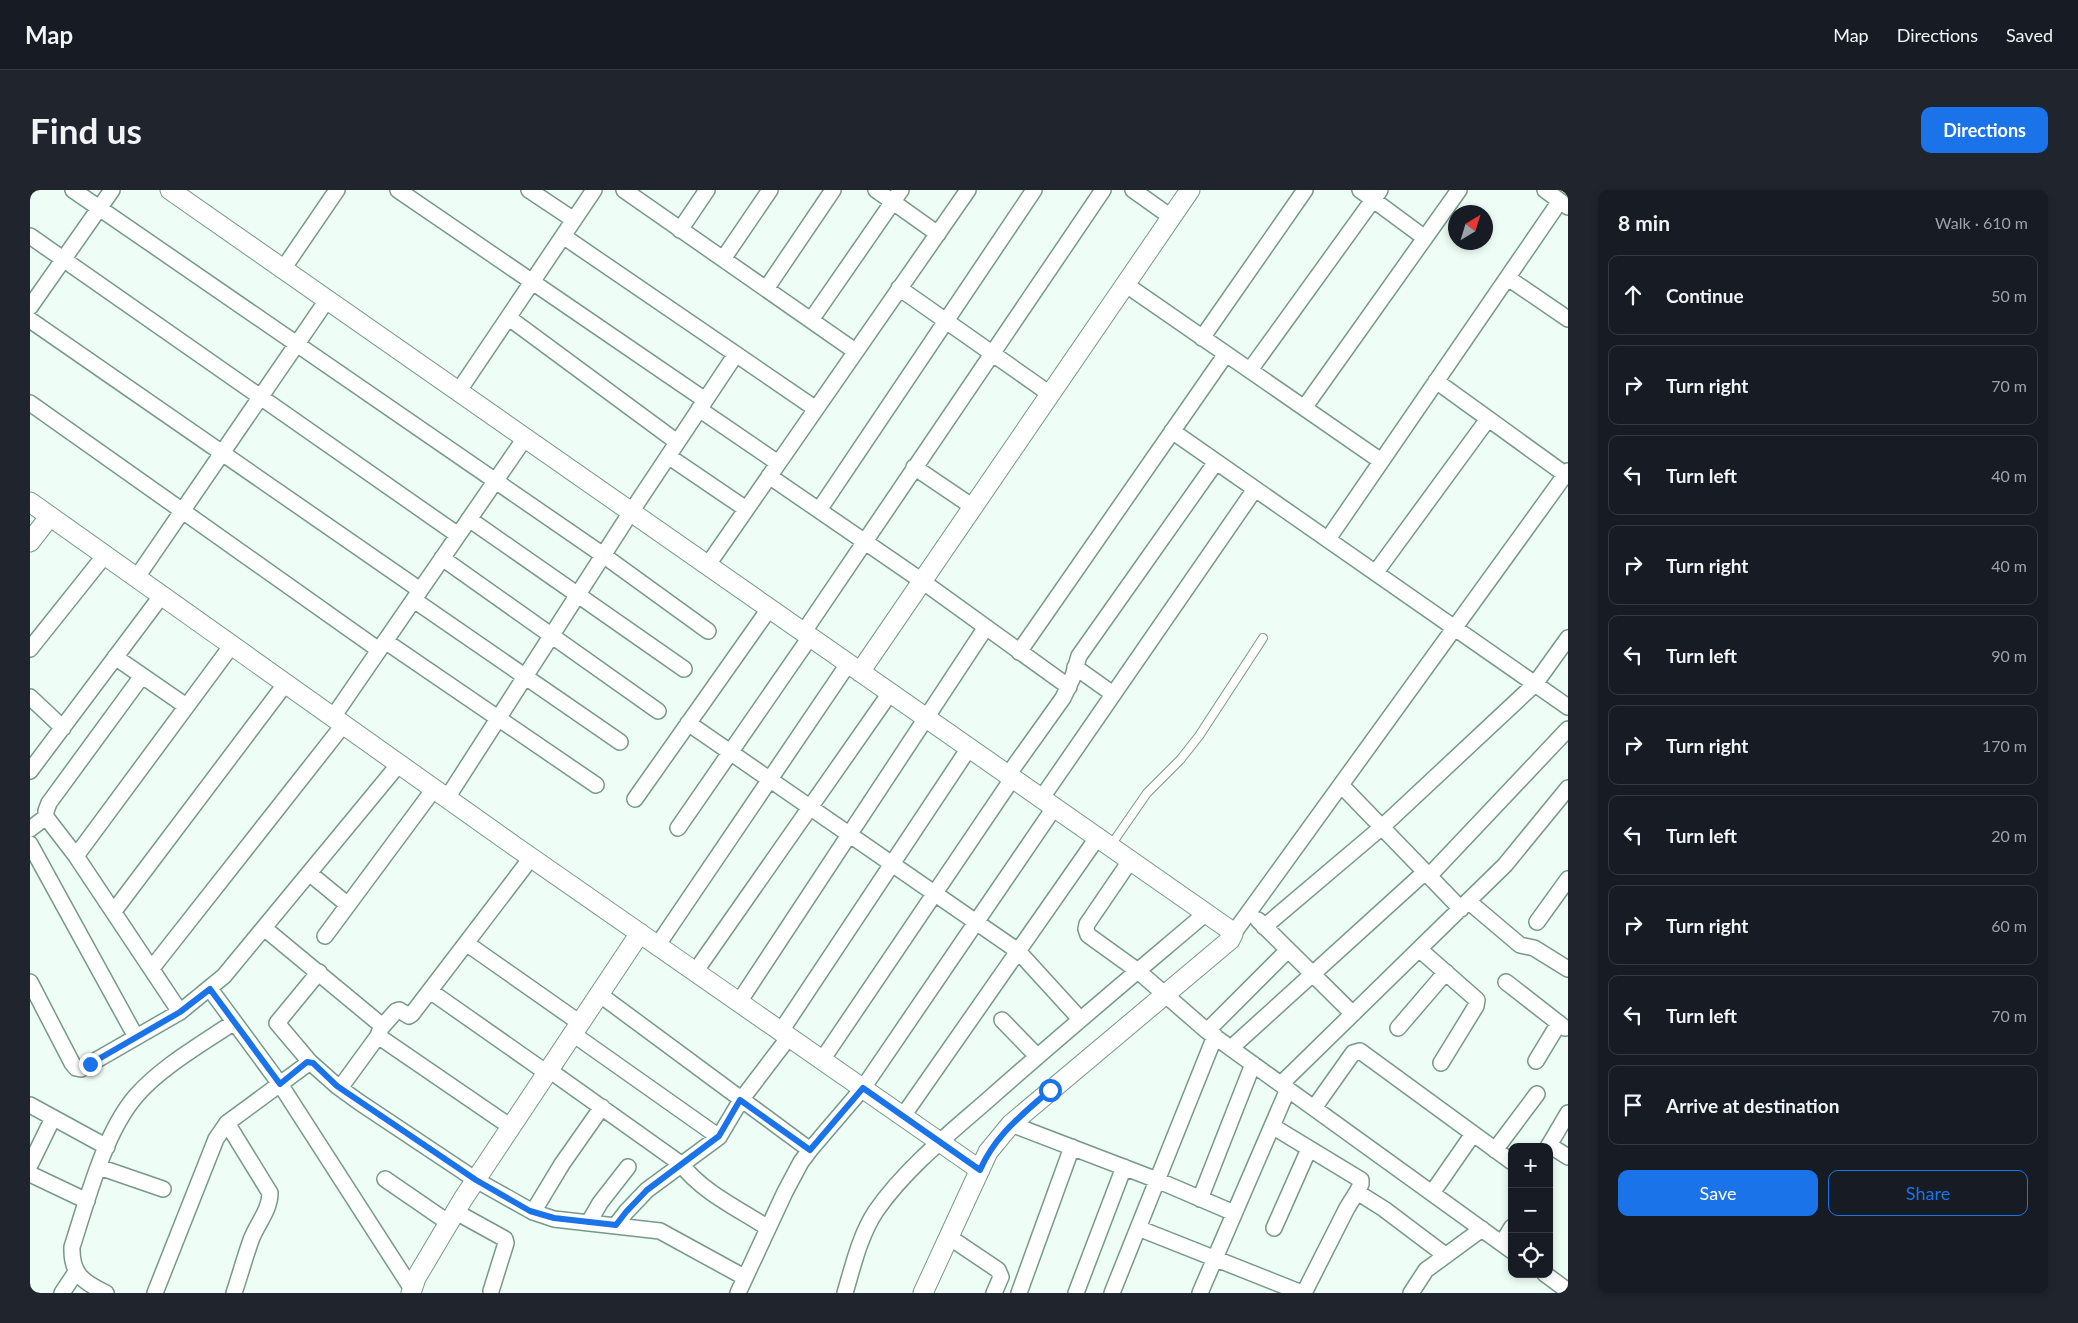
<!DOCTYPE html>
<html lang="en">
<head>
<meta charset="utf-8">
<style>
  :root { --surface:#171b24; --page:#20242c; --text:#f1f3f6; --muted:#9ea1a6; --line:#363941; --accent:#1a73e8 }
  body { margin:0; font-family:Lato,sans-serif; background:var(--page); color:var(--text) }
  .controls { position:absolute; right:15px; bottom:15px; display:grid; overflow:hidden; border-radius:10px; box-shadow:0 2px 8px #0003 }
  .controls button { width:45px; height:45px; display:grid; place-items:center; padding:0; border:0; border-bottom:1px solid var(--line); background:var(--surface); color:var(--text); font:25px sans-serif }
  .compass { position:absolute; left:1418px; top:15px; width:45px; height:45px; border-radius:50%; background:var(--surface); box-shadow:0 2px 8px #0003; rotate:38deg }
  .stop { position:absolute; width:15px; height:15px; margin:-11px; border:4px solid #1a73e8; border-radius:50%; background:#fff }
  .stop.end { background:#1a73e8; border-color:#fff; box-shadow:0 1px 5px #0008 }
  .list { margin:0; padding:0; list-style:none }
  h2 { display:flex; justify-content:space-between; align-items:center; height:65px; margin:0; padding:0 20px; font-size:21px }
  h2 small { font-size:16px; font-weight:400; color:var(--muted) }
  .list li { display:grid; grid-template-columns:32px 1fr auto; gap:15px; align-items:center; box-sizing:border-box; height:80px; margin:0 10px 10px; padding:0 10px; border:1px solid var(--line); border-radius:10px }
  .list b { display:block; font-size:19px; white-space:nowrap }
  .list em { font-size:16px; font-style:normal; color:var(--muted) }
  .actions { display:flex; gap:10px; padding:15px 20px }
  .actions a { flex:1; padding:11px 0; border:1px solid var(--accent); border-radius:10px; text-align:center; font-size:18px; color:var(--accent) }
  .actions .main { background:var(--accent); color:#fff }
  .icon { flex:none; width:28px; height:28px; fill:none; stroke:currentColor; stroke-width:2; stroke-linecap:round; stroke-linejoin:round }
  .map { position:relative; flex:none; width:1538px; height:1103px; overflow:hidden; border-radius:10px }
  header { display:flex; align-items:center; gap:30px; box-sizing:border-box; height:70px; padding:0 25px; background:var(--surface); border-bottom:1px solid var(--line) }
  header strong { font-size:24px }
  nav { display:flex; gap:28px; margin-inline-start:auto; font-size:18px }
  .intro { display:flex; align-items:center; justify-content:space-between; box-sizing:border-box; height:120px; padding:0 30px }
  h1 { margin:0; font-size:35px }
  .button { padding:12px 22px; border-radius:10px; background:var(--accent); color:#fff; font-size:18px; font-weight:700 }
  main { display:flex; gap:30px; padding:0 30px }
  aside { flex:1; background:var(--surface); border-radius:10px; box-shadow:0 2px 8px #0003 }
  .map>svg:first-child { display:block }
</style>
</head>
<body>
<header>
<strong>Map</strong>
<nav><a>Map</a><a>Directions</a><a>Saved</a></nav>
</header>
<div class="intro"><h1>Find us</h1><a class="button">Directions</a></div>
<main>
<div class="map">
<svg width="1538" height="1103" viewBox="0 0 1538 1103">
  <rect width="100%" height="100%" fill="#eefdf5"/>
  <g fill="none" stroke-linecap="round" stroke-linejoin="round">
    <g stroke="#769988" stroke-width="10">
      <path id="service" d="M1081,655L1117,603L1150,570L1169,546L1233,448"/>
    </g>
    <g stroke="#769988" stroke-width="18">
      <path id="minor" d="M43,0L573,365L678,441
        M368,0L675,210
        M499,0L544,30
        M594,0L825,161
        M846,0L908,44
        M1103,0L1141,27
        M1330,0L1395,48
        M1515,0L1538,17
        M650,40L677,0
        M0,46L428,345
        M533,46L786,219
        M693,69L740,0
        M253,79L307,0
        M1478,88L1538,129
        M1095,94L1351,271
        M869,98L1020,204
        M736,99L803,0
        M0,117L82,0
        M479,128L647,252
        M0,130L390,400
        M781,130L871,0
        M1172,148L1275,0
        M1220,180L1350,0
        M1406,191L1536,285
        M428,202L564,0
        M0,213L349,460
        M1274,218L1429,0
        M669,219L748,273
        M1142,241L1538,517
        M638,266L716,319
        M884,277L943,317
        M739,286L892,391L1039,497
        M789,320L1004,0
        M439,329L654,479
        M1298,349L1530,11
        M412,368L628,521
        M677,376L938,0
        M1346,382L1458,229
        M107,387L297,110
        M384,410L590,552
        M773,443L1073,0
        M355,451L566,595
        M0,459L75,365
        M989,462L1196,164
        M85,467L156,516
        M1045,477L1083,504
        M112,486L19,613L16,621V627L46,666L150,822
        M0,507L33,538
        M303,527L495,248
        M658,533L988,761L1050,829
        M0,581L132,405
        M978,585L1033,508L1042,489L1049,466L1186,272
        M1311,595L1431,719
        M417,608L601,322L706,164
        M605,609L739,419
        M1011,609L1225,299
        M648,638L780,447
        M0,639L16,627
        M0,654L106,847
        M46,666L202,455
        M1100,671L1057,734L1056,739L1058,745L1108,781L1177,841L1482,1061
        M279,683L318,715
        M1399,686L1538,539
        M1438,711L1490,755L1504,758L1538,779
        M84,721L256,493
        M1228,730L1323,824
        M1507,732L1538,689
        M1234,737L1352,637L1505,494L1538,448
        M234,738L350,834L351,838L348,846L310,898
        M1203,744L1538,281
        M295,746L404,599
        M436,753L550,833
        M627,756L818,474
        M1389,759L1447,810L1446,816L1411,873
        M122,778L314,534
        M665,782L860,503
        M0,792L42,873L46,878L51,879L150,822L194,786L369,574
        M1476,792L1535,838
        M180,799L250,894L382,1099
        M400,801L517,883
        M569,804L780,960
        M709,812L956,437
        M972,830L1007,866
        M351,838L366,821L369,820L379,826L382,824L501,668
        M1368,838L1416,782
        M751,841L939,558
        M1177,841L1258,760
        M543,844L689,947
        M348,846L481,937
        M1201,858L1395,682
        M792,870L982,589
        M1506,871L1529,833
        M280,872L247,833L289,782
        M519,880L651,974C672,1002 709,1019 738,1038
        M1251,894L1475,675L1538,598
        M0,915L77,957
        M1284,918L1323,863L1330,861L1482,972
        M873,926L1067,648
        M197,933L240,1003C240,1020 227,1034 221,1050C215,1067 210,1085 204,1103
        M981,934L1127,990L1204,1023
        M1242,936L1331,990V994L1327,1002
        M1519,955L1538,967
        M1518,957L1538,923
        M1465,960L1507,904
        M0,975L23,928
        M69,977L133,999
        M0,984L57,1011
        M355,989L419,1033
        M1402,1003L1443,944
        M1170,1009L1223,874
        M426,1022L475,1049L476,1053L461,1101
        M503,1022L532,974L572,917
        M559,1032L570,1013L598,977
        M586,1035L596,1022L617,1000L689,947L711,910L759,847
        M1108,1038L1272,1103
        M1244,1038L1279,959
        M919,1047L968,1080L971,1087L964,1103
        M1472,1053L1482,1037
        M1515,1084L1538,1101
        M32,1103L46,1082
        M76,1103C53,1092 41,1084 42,1057C57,1011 74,943 106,906C131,877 172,854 204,832
        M125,1103L186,949L197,933L280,872L307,896L329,912L446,990L503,1022L524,1029L630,1041L714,1087
        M708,1103L755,1002L771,972L780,960L833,898L1024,618
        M815,1103C823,1076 830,1045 846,1021C875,979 920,943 959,909C1030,846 1103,785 1175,724
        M989,1103L1042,957
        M1046,1103L1094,977
        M1082,1103L1185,846
        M1170,1103L1258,899
        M1274,1103L1317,1018L1327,1002L1354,1019L1415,1065
        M1381,1103L1396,1080L1452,1039"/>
    </g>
    <g stroke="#769988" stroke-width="21">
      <path id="tertiary" d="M140,0L1200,740L1203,744L1200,750L981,934L958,962L893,1103
        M0,312L483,655L950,980
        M0,352L20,326
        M830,482L1160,0
        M381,1103L386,1088L433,1009L610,743"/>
    </g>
    <use href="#service" stroke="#fff" stroke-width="8"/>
    <use href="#minor" stroke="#fff" stroke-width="15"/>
    <use href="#tertiary" stroke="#fff" stroke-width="19"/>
  </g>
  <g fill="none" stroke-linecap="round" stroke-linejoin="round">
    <path stroke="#1a73e8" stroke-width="6" d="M60,874L150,822L180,799L250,894L277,872L283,873L307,896L378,944L446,990L500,1021L524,1028L586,1035L596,1022L617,1000L689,946L710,910L780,960L833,898L950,980C966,944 991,926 1020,900"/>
  </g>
</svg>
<div class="controls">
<button>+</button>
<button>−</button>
<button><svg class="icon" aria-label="locate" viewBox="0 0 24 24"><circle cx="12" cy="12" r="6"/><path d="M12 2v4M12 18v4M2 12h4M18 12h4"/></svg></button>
</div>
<svg class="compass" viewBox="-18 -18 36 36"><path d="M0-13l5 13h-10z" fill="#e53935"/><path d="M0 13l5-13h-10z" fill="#9ea1a6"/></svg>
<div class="stop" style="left:1020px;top:900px"></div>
<div class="stop end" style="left:60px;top:874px"></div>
</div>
<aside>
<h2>8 min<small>Walk · 610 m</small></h2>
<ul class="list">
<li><svg class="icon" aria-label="ahead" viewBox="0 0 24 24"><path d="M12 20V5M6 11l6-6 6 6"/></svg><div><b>Continue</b></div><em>50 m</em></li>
<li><svg class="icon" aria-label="right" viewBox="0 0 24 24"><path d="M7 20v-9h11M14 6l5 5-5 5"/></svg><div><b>Turn right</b></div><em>70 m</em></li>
<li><svg class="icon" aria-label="left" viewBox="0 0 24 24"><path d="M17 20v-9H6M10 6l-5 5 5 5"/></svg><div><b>Turn left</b></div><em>40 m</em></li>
<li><svg class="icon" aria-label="right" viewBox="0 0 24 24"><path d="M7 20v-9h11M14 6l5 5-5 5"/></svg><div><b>Turn right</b></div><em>40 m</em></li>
<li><svg class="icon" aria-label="left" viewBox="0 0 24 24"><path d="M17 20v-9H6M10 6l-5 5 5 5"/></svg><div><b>Turn left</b></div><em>90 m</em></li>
<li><svg class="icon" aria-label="right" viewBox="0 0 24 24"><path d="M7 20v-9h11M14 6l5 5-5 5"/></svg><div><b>Turn right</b></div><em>170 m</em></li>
<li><svg class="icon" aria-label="left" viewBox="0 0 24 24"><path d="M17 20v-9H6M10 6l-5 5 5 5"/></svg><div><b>Turn left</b></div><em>20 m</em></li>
<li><svg class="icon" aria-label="right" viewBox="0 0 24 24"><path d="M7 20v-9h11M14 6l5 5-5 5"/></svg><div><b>Turn right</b></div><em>60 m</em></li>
<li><svg class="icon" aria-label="left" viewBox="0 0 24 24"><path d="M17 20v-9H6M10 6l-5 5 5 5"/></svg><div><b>Turn left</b></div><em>70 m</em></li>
<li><svg class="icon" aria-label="arrive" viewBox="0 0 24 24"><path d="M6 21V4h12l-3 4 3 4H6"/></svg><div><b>Arrive at destination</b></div></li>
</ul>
<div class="actions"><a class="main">Save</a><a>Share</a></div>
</aside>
</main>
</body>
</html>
